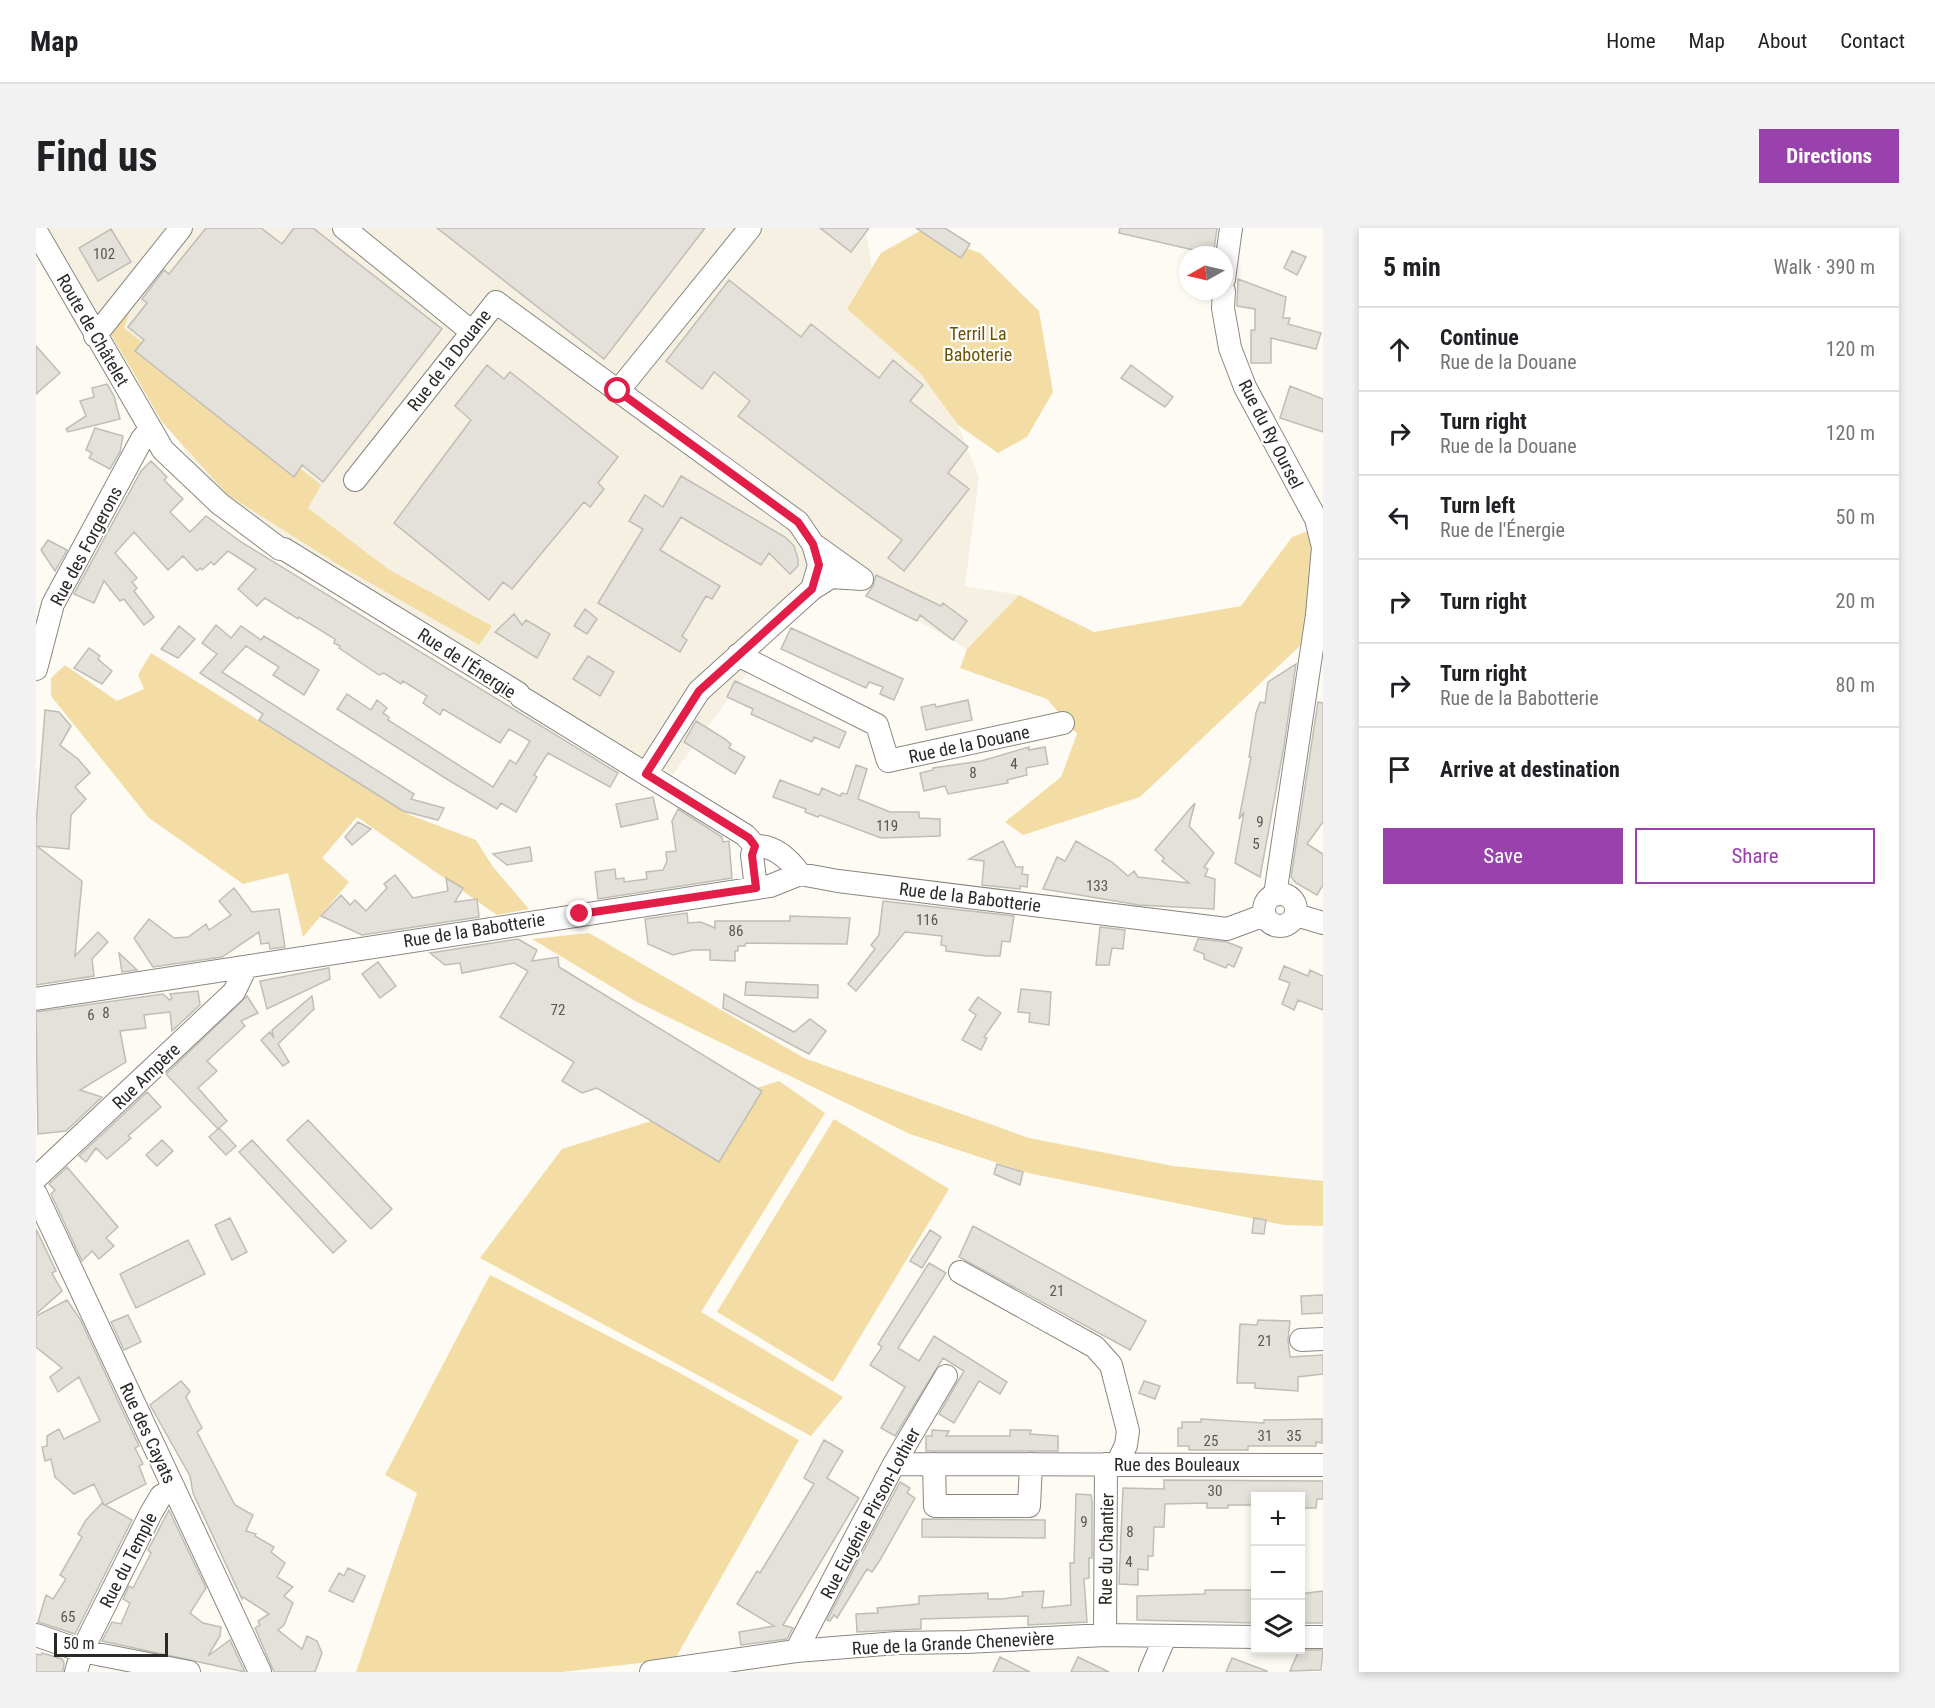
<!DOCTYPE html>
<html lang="en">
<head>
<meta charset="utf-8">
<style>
  :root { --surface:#fff; --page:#f2f2f2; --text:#202124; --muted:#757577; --line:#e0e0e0; --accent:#9942ae }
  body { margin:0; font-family:"Roboto Condensed",sans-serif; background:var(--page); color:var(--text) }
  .controls { position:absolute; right:18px; bottom:18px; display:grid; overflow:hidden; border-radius:0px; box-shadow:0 3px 9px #0003 }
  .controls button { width:54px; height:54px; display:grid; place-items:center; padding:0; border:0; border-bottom:2px solid var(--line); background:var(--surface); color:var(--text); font:30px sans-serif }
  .compass { position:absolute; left:1143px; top:18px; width:54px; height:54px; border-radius:50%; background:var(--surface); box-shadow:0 3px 9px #0003; rotate:262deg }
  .scale { position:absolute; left:18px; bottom:15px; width:114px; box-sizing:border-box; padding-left:6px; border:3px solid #2a2927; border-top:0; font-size:16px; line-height:21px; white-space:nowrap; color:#2a2927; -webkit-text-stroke:4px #fff; paint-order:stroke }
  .stop { position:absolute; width:18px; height:18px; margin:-14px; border:4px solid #e11d48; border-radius:50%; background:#fff }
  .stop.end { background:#e11d48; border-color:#fff; box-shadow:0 2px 6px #0008 }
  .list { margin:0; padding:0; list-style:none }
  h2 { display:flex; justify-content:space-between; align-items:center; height:78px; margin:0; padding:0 24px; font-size:26px }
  h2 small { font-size:20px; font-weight:400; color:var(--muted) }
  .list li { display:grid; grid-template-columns:39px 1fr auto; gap:18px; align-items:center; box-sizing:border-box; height:84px; padding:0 24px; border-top:2px solid var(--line) }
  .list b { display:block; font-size:22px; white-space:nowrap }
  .list p { margin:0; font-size:20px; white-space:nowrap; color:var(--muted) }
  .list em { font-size:20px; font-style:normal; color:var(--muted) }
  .actions { display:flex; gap:12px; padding:18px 24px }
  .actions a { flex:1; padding:14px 0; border:2px solid var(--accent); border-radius:0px; text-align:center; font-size:21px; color:var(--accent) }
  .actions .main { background:var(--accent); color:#fff }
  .icon { flex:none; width:33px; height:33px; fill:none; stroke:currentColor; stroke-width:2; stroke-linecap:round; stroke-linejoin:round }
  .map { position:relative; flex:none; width:1287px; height:1444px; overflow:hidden; border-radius:0px }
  header { display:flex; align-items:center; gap:36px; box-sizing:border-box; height:84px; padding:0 30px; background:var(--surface); border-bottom:2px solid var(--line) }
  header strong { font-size:28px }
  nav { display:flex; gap:33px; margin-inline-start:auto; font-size:21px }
  .intro { display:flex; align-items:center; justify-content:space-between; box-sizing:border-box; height:144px; padding:0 36px }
  h1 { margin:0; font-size:42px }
  .button { padding:15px 27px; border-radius:0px; background:var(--accent); color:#fff; font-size:21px; font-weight:700 }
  main { display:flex; gap:36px; padding:0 36px }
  aside { flex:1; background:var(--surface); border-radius:0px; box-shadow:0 3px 9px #0003 }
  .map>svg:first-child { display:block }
</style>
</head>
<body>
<header>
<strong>Map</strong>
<nav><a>Home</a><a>Map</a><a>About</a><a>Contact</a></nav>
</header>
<div class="intro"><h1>Find us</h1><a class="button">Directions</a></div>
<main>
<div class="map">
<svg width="1287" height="1444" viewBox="0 0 1287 1444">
  <rect width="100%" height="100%" fill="#fefbf4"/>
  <path fill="#f6f0e2" d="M12,0H829L836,40L811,81L884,145L922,197L943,249L929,358L983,367L931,421L809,350L760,378L625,563L184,276L66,97Z"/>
  <path fill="#f3dda5" d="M884,3L944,25L1003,83L1017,164L991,209L962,225L922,197L884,145L811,81L845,25Z
    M95,80L88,100L285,257L272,280L352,341L456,398L443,417L301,336L192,267L126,194L72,101Z
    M1275,302L1280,351L1268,414L1104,569L987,607L969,594L1025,549L1041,506L1011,471L924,440L931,421L983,367L1058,404L1205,378L1256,309Z
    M115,425L374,587L440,612L457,639L493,681L461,687L321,589L286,630L313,654L267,709L252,645L207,656L113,590L15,468V450L29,437L81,473L108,461L102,447Z
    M553,705L768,830L993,910L1137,938L1287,953V998L1248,997L992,945L874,906L601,774L496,711Z
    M743,853L789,885L665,1084L807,1169L775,1208L444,1030L526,921Z
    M798,891L913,961L797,1154L681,1084Z
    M454,1047L642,1144L763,1212L639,1431L526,1444H320L381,1265L349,1247Z"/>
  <path fill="#e4e1da" stroke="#c0bdb6" stroke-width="1.5" d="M170,0H225L246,16L258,0H277L406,101L287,254L266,237L258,249L99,123L108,112L92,99L111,75L106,71L128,42L133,46Z
    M401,0H669L568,131Z
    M784,0H833L815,24Z
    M880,0H909L934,16L925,30Z
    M1084,0H1181L1178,22L1171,21V25L1083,5Z
    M75,1L95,34L62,53L43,20Z
    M1256,23L1270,29L1261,47L1248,40Z
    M1202,51L1250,69L1247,90H1254L1252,96L1285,105L1280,121L1235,110V135H1215V102H1219V81L1201,78Z
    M693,52L765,109L775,96L843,150L857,132L887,157L874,173L932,219L912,245L933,261L868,343L852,330L866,312L702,188L714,173L678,144L666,161L630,133Z
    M0,118L24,145L0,166Z
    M451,137L468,151L474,144L582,229L562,255L568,261L554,279L548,274L476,361L467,354L453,372L358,295L435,192L419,178Z
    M1095,137L1137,169L1129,179L1085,150Z
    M71,156L78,168L84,191L32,204L30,201L50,188L44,173L58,169L56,160Z
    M1254,158L1287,171V204L1244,190Z
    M59,200L87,208L84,224L74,241L53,230L56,225L50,222Z
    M115,233L131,249L128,252L147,271L134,284L154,304L170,288L205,314L582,545L574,559L512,525L498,547L501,549L480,584L465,575L461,581L409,550L301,481L311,466L335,482L341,472L351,480L347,485L353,489L352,492L457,559L474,532L480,536L494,513L473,501L464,515L407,481L404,487L387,475L391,468L367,453L365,456L348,445L343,447L303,420L304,418L298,415L299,411L263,389L262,391L229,370L221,378L202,361L220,341L192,323L178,337L175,334L166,342L164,340L161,343L147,328L132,342L98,304L79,325L101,350L96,354L101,360L98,363L118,389L108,397L88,371L84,373L68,353L58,375L38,366L105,243Z
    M645,248L749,309L758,318L762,331V338L754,346L733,325L725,337L645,289L624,322L684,358L676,371L670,368L646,408L651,412L644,424L562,375L607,301L593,293L609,267L627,279Z
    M12,312L31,322L19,343L5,322Z
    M840,347L905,378L907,375L931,393L917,412L884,387L881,393L830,368L837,358Z
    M549,381L561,391L551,406L538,398Z
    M478,386L486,397L490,392L514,406L501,430L459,404Z
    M180,397L195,410L205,398L225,412L228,408L283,442L268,467L237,447L243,439L210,418L186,444L378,566L375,571L408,580L402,592L367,583L223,492L227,486L164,445L181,426L166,415Z
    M143,398L159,411L142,430L125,421Z
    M755,400L867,451L858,472L844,466L847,459L833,454L830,460L745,421Z
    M53,420L64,428L62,431L76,443L66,456L38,440Z
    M552,428L578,444L564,468L537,451Z
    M1260,436L1247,524L1224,649L1199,635L1208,584L1203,591L1215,529H1213L1220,485L1224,474L1229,475L1232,454Z
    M699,453L810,504L803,520L778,509L776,514L715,486L717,481L691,469Z
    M932,472L936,492L890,502L885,479L899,476L900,479Z
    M1282,474L1287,475V594L1271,616L1287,626V657L1281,667L1260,655L1255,649Z
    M9,482L23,484L35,498L24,517L42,531L54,545L39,559L50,571L35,587L33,621L1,618L46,653L39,728L62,704L72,714L56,731L58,748L0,757V597Z
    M660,493L689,511L695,516L693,520L709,529L699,546L648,514Z
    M993,519V522L1009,519L1012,536L990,540L991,547L971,552L972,555L912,566L909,558L888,563L884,545L897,542V540L945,533Z
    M820,537L831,541L822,571L854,584H883V590L904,591V608L845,610L784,587L782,589L769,584L770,581L737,569L744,552L783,567L786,560L804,568L806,565L811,566Z
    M617,569L622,591L585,599L580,576Z
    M1159,575L1153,598L1178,625L1168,639L1172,641L1169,648L1179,651L1178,681L1103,677L1007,661L1021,629L1029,633L1040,613L1076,634L1092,648L1098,643L1102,649L1153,655L1126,633L1128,630L1119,622Z
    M642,581L686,609L687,614L693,613L696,650L562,671L559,644L579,641L580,651L588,650V654L611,651L610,644L627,642L631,633L630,624L640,623L636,593Z
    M322,594L335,601L316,617L309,609Z
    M967,613L980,639H987L986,646L992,647L991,659L984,658V661L946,657L948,633L933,631Z
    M494,619L496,633L471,637L457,626Z
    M359,647L377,670L412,663L410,650L427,660L419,674L441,671L443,689L326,707L285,688L305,667L314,677L319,672L330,683L351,660L348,656Z
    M198,660L216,684L243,681L249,719L234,721L233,715L225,716L223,704L186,729L117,739L98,710L113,691L138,710L152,709L170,696L173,702L195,687L183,673Z
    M847,673L978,688L974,714L966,713L964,728H951L910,723V718L905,717L906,708L869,704L820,763L812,756L839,721L835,717L843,707Z
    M651,685L652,695L665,694L679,700V693H754V688L814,690L811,716L710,715L709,718H702V723H699V733L674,732V722H657L637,727L612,716L609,691Z
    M1064,699L1089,702L1087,721L1076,720L1073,737H1060Z
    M482,711L501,722L496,733L522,729L523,739L726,863L683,934L561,860L546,865L526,853L538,834L464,789L492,743L478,735L426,745L424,735L409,737L394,725Z
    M1162,711L1191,714L1206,720L1198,739L1192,736L1190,740L1168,731V726L1158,722Z
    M83,725L101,742L86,744Z
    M342,734L360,758L344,770L326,746Z
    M1248,738L1272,748L1274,742L1287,748V782L1262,772L1258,782L1246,776L1254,755L1243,751Z
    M293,740L294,751L231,781L224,753Z
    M710,754L782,757V770L709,767Z
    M985,761L1015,764L1013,797L993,794L994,785L982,784Z
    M162,763L164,777L136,803L134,784L108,787L110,800L84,803L90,834L44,862L66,869L30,903L2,906L0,784L127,766L134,772L136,770L134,766Z
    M688,766L758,804L774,791L790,803L773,826L687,780Z
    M211,768L222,785L205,793L209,798L171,833L181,843L162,860L191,893L182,901L130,846Z
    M276,768L278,781L242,816L253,834L247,838L225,812L234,804L238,810L236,802Z
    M942,769L965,785L948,809L951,810L945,822L926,812L940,787L933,782Z
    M111,864L125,879L92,908L95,910L71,931L60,920L50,934L43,928Z
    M272,892L356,981L335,1001L251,912Z
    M183,900L200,918L190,927L173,909Z
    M126,912L137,923L121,938L110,927Z
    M216,912L310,1013L297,1025L203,924Z
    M961,936L987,944L984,957L958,946Z
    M31,939L82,999L70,1010L78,1018L63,1031L56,1023L46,1033L15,966L19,962L13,956Z
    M194,990L211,1024L196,1032L179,997Z
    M1218,990L1230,992L1228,1006L1216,1005Z
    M937,998L1110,1093L1094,1122L923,1029Z
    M0,1001L20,1043L16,1045L26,1063L0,1086Z
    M894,1002L905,1009L886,1040L874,1033Z
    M152,1012L169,1046L100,1080L84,1046Z
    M893,1035L910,1045L862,1120L883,1133L898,1108L971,1154L964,1166L943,1153L918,1195L903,1186L928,1143L907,1130L859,1208L845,1200L869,1159L834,1137L846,1119L842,1116Z
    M1287,1067V1085L1266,1086L1265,1068Z
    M31,1072L44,1091L103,1218L99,1220L107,1236L103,1238L110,1256L69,1277L96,1292L39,1406L2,1394L10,1367L17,1371L30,1351L24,1347L46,1309L42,1306L50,1292L66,1275L68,1277L58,1256L38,1266L19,1249L15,1231L9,1233L6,1219L11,1218V1208L23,1201L28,1211L64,1193L43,1149L22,1164L14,1149L26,1140L0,1119V1088Z
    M92,1087L105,1114L88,1122L75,1094Z
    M1222,1092L1254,1093L1252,1112L1254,1129L1287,1127V1146L1262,1149V1163L1219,1160V1155H1201L1204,1096L1221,1097Z
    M145,1153L154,1163L150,1169L166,1200L161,1204L199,1277L217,1287L210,1303L220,1306L219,1308L238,1319L235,1324L249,1335L241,1349L257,1359L248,1368L257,1375L248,1397L242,1402L266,1421L271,1408L281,1413L286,1425L279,1444H238L219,1400L224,1397L222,1393L233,1386L207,1369L206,1371L157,1265L154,1248L114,1177Z
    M1108,1153L1124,1158L1119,1171L1103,1165Z
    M1165,1191L1228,1195V1192L1286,1191V1215L1280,1214V1218H1212V1222H1153V1218H1142V1200H1146V1194H1165Z
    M896,1202L913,1203L910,1208H974V1202H995L994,1206L1022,1208V1223H890V1208H896Z
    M788,1212L807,1223L791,1250L823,1270L747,1397L757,1400L751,1411L705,1417L703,1404L738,1398L701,1376L721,1343L724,1345L778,1256L768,1250Z
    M1128,1252L1287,1253V1271H1281L1280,1280H1264V1269H1220V1277H1192V1280H1171V1275L1129,1276L1128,1299H1118L1117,1328H1112V1342L1102,1341V1357L1083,1356L1087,1260L1128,1261Z
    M864,1254L874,1260L871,1265L879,1270L844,1332L836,1344L831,1341L801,1390L798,1387L794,1393L791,1392Z
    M1040,1266L1055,1267L1056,1273V1330H1053V1350L1048,1351L1051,1394L992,1397V1388L885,1391V1401L821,1404L820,1386L842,1385L841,1380L883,1376V1368L952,1365V1371H966L987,1368L986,1364L1008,1363L1006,1380L1035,1377L1034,1335H1038Z
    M133,1282L170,1360L154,1385L167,1395L185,1399L184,1408L172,1428L194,1412L209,1444L66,1413L76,1394L85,1396L94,1375L87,1371L93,1358L97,1360L115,1325L112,1322Z
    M886,1291L1009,1292V1310L886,1309Z
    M312,1340L329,1348L317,1374L293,1363L303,1345L308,1348Z
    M1169,1362H1220V1395L1101,1392V1368L1169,1366Z
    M1287,1363V1395H1264V1366Z
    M1263,1422H1287L1285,1442L1254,1443Z
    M6,1425L26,1431L28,1435L27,1444H0V1426L5,1427Z
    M964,1429L994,1444H957Z
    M1042,1429L1073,1444H1035Z
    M1196,1430L1231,1443V1444H1190Z"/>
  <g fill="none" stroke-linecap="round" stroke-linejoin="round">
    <g stroke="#898780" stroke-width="24">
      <path id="minor" d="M308,0L436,104
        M0,3L127,222L184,276L244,321H248L482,465L485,469L709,607L719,618
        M1188,51L1195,0
        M1188,63L1187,80L1194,120L1209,159L1280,291L1287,319L1281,387L1239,667
        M59,108L145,0
        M582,163L714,0
        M319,252L460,74L762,294L777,316L783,337L776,361L663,463L610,546
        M776,361L795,349L826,351L777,316
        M702,427L841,497L852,533L1027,495
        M0,441L17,376L106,211L114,201
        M719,618C738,617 753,631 764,646
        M719,618L716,627L720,660
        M1228 682a16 16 0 1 1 32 0a16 16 0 1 1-32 0Z
        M1260,687L1287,695
        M0,771L734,658L764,646L802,653L1191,701L1229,687
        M0,950L198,764L210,739
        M0,966L224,1444
        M924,1044L1059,1119L1075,1137L1092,1203L1090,1217L1081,1236
        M1265,1112L1287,1111
        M858,1236L1287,1237
        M898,1236L899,1278H993L995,1236
        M0,1407L46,1423L153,1444
        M1069,1407L1070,1236
        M1264,1409H1287
        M760,1423L858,1236L910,1148
        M40,1444L46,1423L115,1285L125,1268L138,1260
        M615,1444L760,1423L861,1415L930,1414L1069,1407L1220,1409
        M1114,1444L1129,1409"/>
    </g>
    <use href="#minor" stroke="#fff" stroke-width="22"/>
  </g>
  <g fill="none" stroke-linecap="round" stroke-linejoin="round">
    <path stroke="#e11d48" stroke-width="8" d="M544,686L720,660L716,627L719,618L713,610L610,546L663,463L776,361L783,337L777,316L762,294L582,163"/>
  </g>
  <g text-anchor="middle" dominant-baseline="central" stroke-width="4.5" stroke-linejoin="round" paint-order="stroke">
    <g font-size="15" fill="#585754">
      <text x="68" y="26">102</text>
      <text x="978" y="536">4</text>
      <text x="937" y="545">8</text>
      <text x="1224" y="594">9</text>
      <text x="851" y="598">119</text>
      <text x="1220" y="616">5</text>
      <text x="1061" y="658">133</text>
      <text x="891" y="692">116</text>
      <text x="700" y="703">86</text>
      <text x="522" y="782">72</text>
      <text x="70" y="785">8</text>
      <text x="55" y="787">6</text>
      <text x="1021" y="1063">21</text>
      <text x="1229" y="1113">21</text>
      <text x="1229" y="1208">31</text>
      <text x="1258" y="1208">35</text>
      <text x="1175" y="1213">25</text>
      <text x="1179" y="1263">30</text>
      <text x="1048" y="1294">9</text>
      <text x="1094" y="1304">8</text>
      <text x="1093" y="1334">4</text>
      <text x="32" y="1389">65</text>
    </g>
    <g font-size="18" fill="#2a2927" stroke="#fff">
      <text transform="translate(57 102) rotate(60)">Route de Châtelet</text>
      <text transform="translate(413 132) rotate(-52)">Rue de la Douane</text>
      <text transform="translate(1235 206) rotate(63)">Rue du Ry Oursel</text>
      <text transform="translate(50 318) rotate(-62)">Rue des Forgerons</text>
      <text transform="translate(431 435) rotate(33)">Rue de l'Énergie</text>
      <text transform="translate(933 516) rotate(-12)">Rue de la Douane</text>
      <text transform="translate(934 669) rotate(7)">Rue de la Babotterie</text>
      <text transform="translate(438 702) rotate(-9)">Rue de la Babotterie</text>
      <text transform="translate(110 848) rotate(-44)">Rue Ampère</text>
      <text transform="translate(112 1205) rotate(65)">Rue des Cayats</text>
      <text x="1141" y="1236">Rue des Bouleaux</text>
      <text transform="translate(834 1285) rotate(-62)">Rue Eugénie Pirson-Lothier</text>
      <text transform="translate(1070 1321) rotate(-89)">Rue du Chantier</text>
      <text transform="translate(92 1332) rotate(-63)">Rue du Temple</text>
      <text transform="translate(917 1415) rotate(-3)">Rue de la Grande Chenevière</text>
    </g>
    <g font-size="18" fill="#6b5303" stroke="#fff">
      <text x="942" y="105">Terril La<tspan x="942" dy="21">Baboterie</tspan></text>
    </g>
  </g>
</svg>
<div class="controls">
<button>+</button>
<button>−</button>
<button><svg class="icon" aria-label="layers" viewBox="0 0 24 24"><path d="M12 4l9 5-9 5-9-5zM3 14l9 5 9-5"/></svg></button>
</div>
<svg class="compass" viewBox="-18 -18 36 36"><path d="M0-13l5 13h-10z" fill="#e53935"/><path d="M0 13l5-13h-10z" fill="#757577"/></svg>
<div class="scale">50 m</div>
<div class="stop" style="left:582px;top:163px"></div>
<div class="stop end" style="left:544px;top:686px"></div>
</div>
<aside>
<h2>5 min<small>Walk · 390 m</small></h2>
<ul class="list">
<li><svg class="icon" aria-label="ahead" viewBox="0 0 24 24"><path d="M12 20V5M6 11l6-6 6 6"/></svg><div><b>Continue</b><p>Rue de la Douane</p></div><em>120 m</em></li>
<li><svg class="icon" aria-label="right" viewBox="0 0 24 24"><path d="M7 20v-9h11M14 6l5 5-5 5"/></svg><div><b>Turn right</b><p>Rue de la Douane</p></div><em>120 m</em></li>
<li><svg class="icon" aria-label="left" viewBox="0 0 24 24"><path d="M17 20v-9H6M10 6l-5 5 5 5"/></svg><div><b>Turn left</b><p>Rue de l'Énergie</p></div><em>50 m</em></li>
<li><svg class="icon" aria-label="right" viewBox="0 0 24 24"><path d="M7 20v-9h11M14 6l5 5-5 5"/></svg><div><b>Turn right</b></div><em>20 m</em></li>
<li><svg class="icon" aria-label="right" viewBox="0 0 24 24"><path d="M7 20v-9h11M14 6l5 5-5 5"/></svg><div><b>Turn right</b><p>Rue de la Babotterie</p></div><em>80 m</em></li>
<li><svg class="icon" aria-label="arrive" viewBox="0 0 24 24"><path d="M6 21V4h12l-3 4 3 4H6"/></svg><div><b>Arrive at destination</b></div></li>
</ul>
<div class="actions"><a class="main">Save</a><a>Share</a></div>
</aside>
</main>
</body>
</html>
